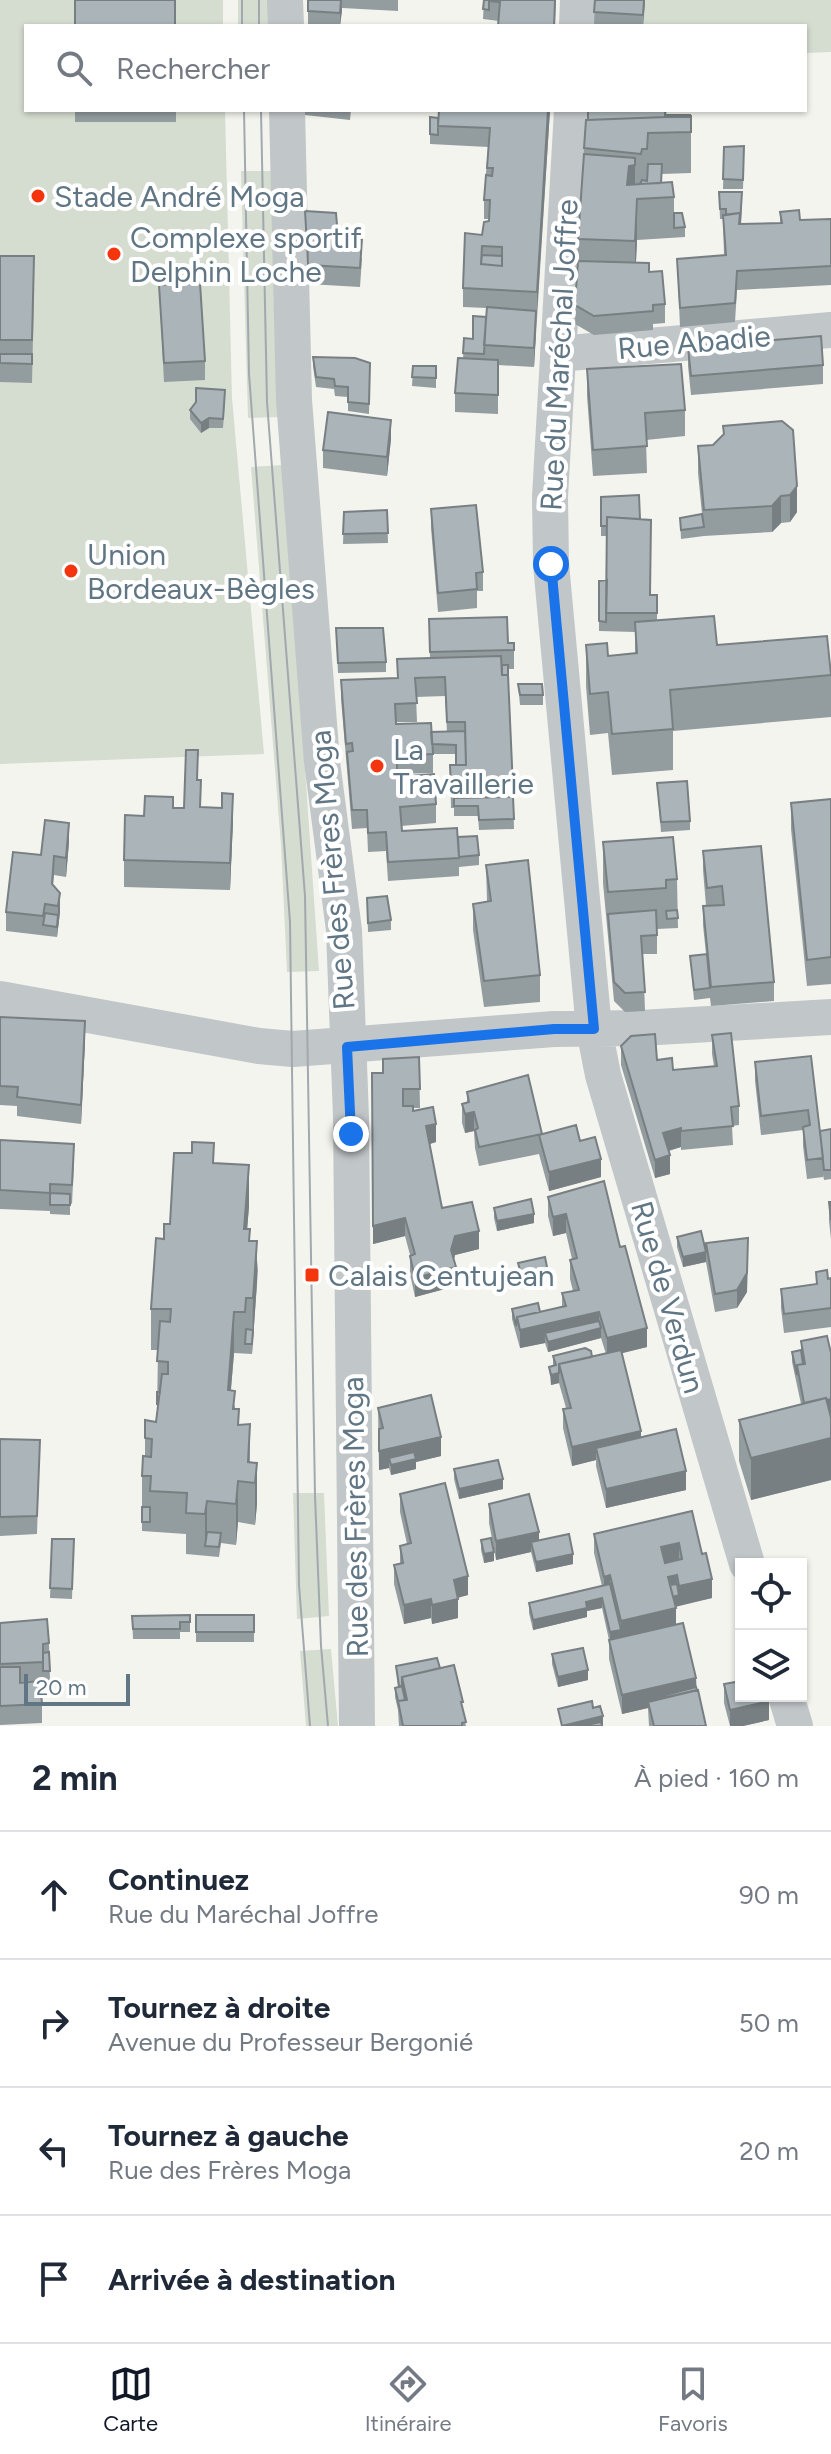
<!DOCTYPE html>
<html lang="fr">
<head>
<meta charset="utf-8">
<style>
  :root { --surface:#fff; --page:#f6f6f7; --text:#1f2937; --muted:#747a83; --line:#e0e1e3; --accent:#111827 }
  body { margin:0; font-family:Figtree,sans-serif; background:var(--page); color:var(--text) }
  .controls { position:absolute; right:24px; bottom:24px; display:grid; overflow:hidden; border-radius:0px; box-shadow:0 2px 6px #0004 }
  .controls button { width:72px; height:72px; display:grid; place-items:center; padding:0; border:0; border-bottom:2px solid var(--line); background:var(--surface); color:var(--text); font:40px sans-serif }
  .scale { position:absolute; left:24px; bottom:20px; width:106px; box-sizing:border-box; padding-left:8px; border:4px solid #607684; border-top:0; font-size:22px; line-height:28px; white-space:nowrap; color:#607684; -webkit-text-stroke:6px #fff; paint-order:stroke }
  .stop { position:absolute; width:24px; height:24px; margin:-18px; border:6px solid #1a73e8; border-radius:50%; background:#fff }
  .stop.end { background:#1a73e8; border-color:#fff; box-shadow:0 2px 8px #0008 }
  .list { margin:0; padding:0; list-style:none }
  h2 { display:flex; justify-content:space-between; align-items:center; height:104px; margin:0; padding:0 32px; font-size:34px }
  h2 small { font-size:26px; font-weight:400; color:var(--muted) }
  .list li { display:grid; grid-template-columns:52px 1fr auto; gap:24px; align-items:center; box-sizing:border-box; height:128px; padding:0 32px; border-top:2px solid var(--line) }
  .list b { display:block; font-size:30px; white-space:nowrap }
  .list p { margin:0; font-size:26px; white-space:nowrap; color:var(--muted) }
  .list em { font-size:26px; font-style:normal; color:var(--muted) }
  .icon { flex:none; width:44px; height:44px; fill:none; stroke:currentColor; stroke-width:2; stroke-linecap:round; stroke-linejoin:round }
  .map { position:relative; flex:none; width:831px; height:1726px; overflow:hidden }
  .search { position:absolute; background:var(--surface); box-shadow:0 2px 6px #0004; left:24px; right:24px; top:24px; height:88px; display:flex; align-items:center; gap:20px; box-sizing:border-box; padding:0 28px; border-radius:0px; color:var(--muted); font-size:30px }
  .sheet { height:616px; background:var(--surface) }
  nav { display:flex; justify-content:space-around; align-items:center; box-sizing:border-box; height:112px; border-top:2px solid var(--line); background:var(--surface); font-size:22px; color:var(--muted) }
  nav a { display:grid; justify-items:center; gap:4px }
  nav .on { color:var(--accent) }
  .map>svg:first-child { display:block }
</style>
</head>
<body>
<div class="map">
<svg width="831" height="1726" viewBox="0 0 831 1726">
  <rect width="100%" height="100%" fill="#f4f4ef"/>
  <path fill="#d5dcd0" d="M0,0H223V26H26V110H225L232,398L264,754L0,764Z
    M238,0H269L270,26H238Z
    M645,0H831V52L805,53V26H643Z
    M241,171H273L280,417L248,418Z
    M284,465L319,971L287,972L281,845L251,467Z
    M293,1493H324L329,1616L297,1619Z
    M331,1649L338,1726H306L300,1651Z"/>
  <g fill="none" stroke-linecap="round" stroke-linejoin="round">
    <path stroke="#c1c6c9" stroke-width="36" d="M285,0L286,26
      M577,26L578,0
      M287,110L294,400L322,762L344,930L351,1117L357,1726
      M572,110L550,497L551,564L594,1029L603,1075L747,1564
      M558,354L831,330
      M0,999L259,1046L293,1049L554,1029L640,1028L831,1017
      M786,1696L795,1726"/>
    <path stroke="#a1a9ae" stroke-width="2" d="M242,0V26
      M259,0V26
      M244,110L249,374L290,922L299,1585L310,1726
      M261,110L267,402L305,896L315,1496L321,1646L328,1726"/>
  </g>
  <path fill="#939c9f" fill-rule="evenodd" d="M308,0H398V11L342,8L340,26H308Z
    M484,0H556L555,26H498L499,21L483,19Z
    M595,0H645L643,26H594Z
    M75,110H176V122H75Z
    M305,110H351L350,120L305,115Z
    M439,110H550L534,367L498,365V414L455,412V393L463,359L464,338L473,339L486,317L487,308L463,307V288L489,221V219H484V200L488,147L430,144V117L438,118Z
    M588,110H667L666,115L691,116V173L662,174L661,183L674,197V213L685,227V237L637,240L636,262L649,272L665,304V323L653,324V330L594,335L575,324L578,239L586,120H588Z
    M724,147L744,156L743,189H723Z
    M719,192L742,201L741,224L780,223V212L800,220L831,219V285L737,290L735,322L680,327L677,259L724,256L723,219H720Z
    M305,211L362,258L360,287L308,284Z
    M0,256L34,289L32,383L0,382Z
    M159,285L205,361V380L164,382Z
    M688,347L823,365V384L691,395L688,366Z
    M313,357L370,363L369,414L348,411V397L335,396L334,389L316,387L313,366Z
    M413,366H436V388L412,386Z
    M587,369L685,410V436L646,440L647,473L593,476L587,396Z
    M225,400L223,428H209L201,433L190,419V410Z
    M782,421L797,512L790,522L781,523L772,532L704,536L681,539L680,518L702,514L698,473V446L713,445L723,435V426Z
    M391,439L387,476L323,468V450Z
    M601,497L640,519L650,595H657V620L717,645L831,674V717L673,731V770L612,775L608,733L590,735L586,686V645L608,656L635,653V632L599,631V581L607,580V536H601Z
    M431,509L483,572V591H477V608L438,612L431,528Z
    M387,510L388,543L343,544L344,512Z
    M429,619L508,643H514V669H508L513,788L514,829L479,830L478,816H454V808H451L450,765H456V754H433V773L397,774V777L436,804V823L401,826L402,831L458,837L479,855V865L459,867V876L388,881L386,851L368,852L367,828L352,829L341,699V680L397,678V659L430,658ZM445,696L447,732H431L396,724V722H417L416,697Z
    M336,628L386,662V672L338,673Z
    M518,684L543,695V705H520Z
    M198,780L200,807L233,820L230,890L124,887V860L144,816L173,808H184Z
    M657,783L690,821V830L661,832Z
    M831,799V984L807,986L791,829V803Z
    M69,842L66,877L54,875L53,886L60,912L57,937L6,931V912L41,855Z
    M603,842L677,879L678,928L657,929V954H643L645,1011L625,1012L614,1001L603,883Z
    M703,851L774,982V1001L711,1006L710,998L694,1000L690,956L706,954L703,925V906H706L703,870Z
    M486,865L540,975V1002L484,1007L473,930V904L487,901Z
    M367,898L391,920V930L368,932Z
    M0,1017L85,1040L81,1124L17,1116V1106L0,1105Z
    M712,1035L739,1106V1125L732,1126L733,1145L681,1150V1147L669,1151L670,1174L655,1178L621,1065V1046L657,1060L673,1070L714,1066L712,1054Z
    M811,1056L820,1131L831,1129V1179L824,1180L823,1175V1177L807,1179L803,1146V1130L761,1135L755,1081V1062Z
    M419,1057L420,1108H413V1111L436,1142L430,1144L442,1208L479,1249L455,1255L454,1260L456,1286L415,1297L410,1274V1255L405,1236L373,1244L372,1073H383Z
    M467,1092L542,1134L580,1141L601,1177L549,1191L539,1154L479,1166L475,1148L474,1131L465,1133L462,1123V1104L467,1102Z
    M0,1140L74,1162L72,1204L70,1203V1215L50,1214V1211L0,1209Z
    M214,1163L249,1206L247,1229L250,1241L257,1260L258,1270L252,1354L234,1353L231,1390L239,1425L250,1441V1462L257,1463V1504L255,1525L238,1522L236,1545L221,1543L219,1557L186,1554V1534L142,1531V1476L145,1456V1438L156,1422L157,1412L158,1350H151V1309L164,1239L170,1224Z
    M548,1197L620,1247L647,1347L621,1353L641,1437L686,1490L606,1508L596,1466V1460L572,1466L563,1428V1409L566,1408L559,1383L551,1385L549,1367L553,1366V1356L592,1357L606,1354L601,1338L548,1352L545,1343L520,1348L512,1319V1309L540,1312L562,1306V1293L573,1291L570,1279V1260L572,1259L566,1233L553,1236L548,1216Z
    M829,1202H831V1239L829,1221Z
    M494,1208L534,1223L497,1231L494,1218Z
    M677,1237L706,1252V1243L748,1257L747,1292L737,1308L715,1312L706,1262L683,1267L677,1247Z
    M518,1263L548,1272V1282L522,1287L518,1273Z
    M816,1272L828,1279L831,1278V1327L784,1333L781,1308V1289L816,1285Z
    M801,1341L831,1353V1480L751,1500L739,1461V1420L801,1404L792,1362V1352L801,1350Z
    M378,1408L441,1456L416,1462V1469L391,1475L389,1468L379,1470Z
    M0,1439L40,1440L37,1534L0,1536Z
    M454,1469L503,1489L459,1499L454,1479Z
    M400,1494L468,1595L458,1597V1618L432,1624L431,1618L404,1624L394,1584V1565L400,1564V1546L407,1544L400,1512Z
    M489,1504L539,1541L573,1564L536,1572L531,1552L496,1560L489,1523Z
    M692,1511L712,1598L675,1606L676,1624L696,1678L697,1690L706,1726H649L648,1708L622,1714L609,1659V1640L602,1608L587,1611V1617L533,1630L529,1613V1603L602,1586L594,1553V1534Z
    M52,1539H74L72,1599L50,1598Z
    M481,1540L494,1561L484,1563L481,1550Z
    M190,1615V1632H180V1639H133L132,1616Z
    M196,1615H254V1642H196Z
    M0,1623L49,1643L50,1681L20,1682L42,1704V1723L0,1725Z
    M552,1654L588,1680L558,1687L552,1664Z
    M396,1666L440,1668L463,1713L466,1726H399L398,1710L395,1697V1688L398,1687Z
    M724,1684L769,1720L743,1726H730L724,1703Z"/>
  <path fill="#787f82" d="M341,0L342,11L340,26V13Z
    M644,0H645L643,26V15Z
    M548,110H550L537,311V292Z
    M635,158V206L627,185L629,166Z
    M637,199V240L635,282V241Z
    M536,311V330L534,367V348Z
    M209,418V428L201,433V423Z
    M391,420V439L387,476V457Z
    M797,486V512L790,522V495Z
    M781,496V523L772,532V506Z
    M233,794V820L230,890V863Z
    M69,823V842L66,877V858Z
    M60,893V912L57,937L58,906Z
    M85,1021V1040L81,1124V1105Z
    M474,1112V1131L465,1133V1114Z
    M413,1120L436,1124V1142L426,1145Z
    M681,1128V1147L663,1152V1133Z
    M670,1155V1174L655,1178V1160Z
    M601,1159V1177L549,1191V1172Z
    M249,1165V1206L244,1270V1229Z
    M534,1214V1223L497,1231V1221Z
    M566,1214V1233L553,1236V1217Z
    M405,1218V1236L373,1244V1226Z
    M479,1231V1249L455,1255L451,1268L456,1267V1286L415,1297V1278L451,1250L455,1236Z
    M748,1238L747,1292L737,1308V1290Z
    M257,1241V1282L252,1354L253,1298Z
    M706,1252V1262L683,1267V1257Z
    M234,1312V1353L228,1421V1390Z
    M599,1312V1329L601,1328V1338L548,1352V1342L545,1333V1343L520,1348V1330Z
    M647,1328V1347L607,1357V1338Z
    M559,1373V1383L551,1385V1375Z
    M831,1399V1418L804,1405Z
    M641,1431V1450L596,1448V1460L572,1466V1447Z
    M441,1437V1456L416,1462V1469L391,1475V1465L389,1458V1468L379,1470V1451Z
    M831,1438V1480L751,1500V1458Z
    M257,1463V1504L255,1525V1483Z
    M686,1471V1490L606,1508V1489Z
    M503,1479V1489L459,1499V1489Z
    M238,1481V1522L236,1545V1504Z
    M207,1501V1542L205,1546V1514Z
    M539,1532V1551L531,1542V1552L496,1560V1541Z
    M679,1543V1562L661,1566V1547Z
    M494,1552V1561L484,1563V1554Z
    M573,1554V1564L536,1572V1562Z
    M610,1575V1594L604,1596V1577Z
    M677,1575V1594L668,1586V1577Z
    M468,1576V1595L454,1599V1580Z
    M712,1579V1598L671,1608V1598L679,1595V1586Z
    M602,1598V1608L587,1611V1617L533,1630V1620L586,1602Z
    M431,1599V1618L404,1624V1605Z
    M458,1599V1618L432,1624V1605Z
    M676,1608V1627L610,1642V1632L621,1630V1621Z
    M588,1670V1680L558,1687V1677Z
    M696,1678V1697L666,1695V1704L648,1702V1708L622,1714V1695Z
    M769,1701V1720L743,1726H730V1710Z
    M603,1716V1726H562Z"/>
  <path fill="#abb5b9" stroke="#787f82" stroke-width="2" fill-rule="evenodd" d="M75,0H175V26H75Z
    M308,0H341L340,13L308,11Z
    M484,0H489V10L483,9Z
    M489,0H555L554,26H498L500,2L489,1Z
    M595,0H644L643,15L594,12Z
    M439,110H548L537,292L463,288L465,233L482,235L484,222L489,221L490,200H484L486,175L492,176L493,168H487L490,128L438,126ZM482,246L502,247V266L481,264Z
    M588,110H665V117L588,120Z
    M666,115H690V117H666Z
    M691,116V132L648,133L647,149H642L641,154L584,148L586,120Z
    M430,117L438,118V135L430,134Z
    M744,146L743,180L723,179L724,147Z
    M584,154L635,158V165L629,166L627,185L672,182L674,197L637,199L635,241L578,239Z
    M648,164H662L661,183L640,184L642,180L647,181Z
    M719,192H742L740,223V213L726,215V209H720Z
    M799,210L800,220L831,219V266L737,271L735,303L680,308L677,259L726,255L723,215L740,213L739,224L782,223L780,212Z
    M305,211L336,213L338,237L307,236V244Z
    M674,213H682L685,227L674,228Z
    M307,236L362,239L360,268L308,265Z
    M482,255L502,256V266L481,264Z
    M0,256H34L32,340H0Z
    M578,261L649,263V272L662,271L665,304L653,305V311L594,316L575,305Z
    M200,283L205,361L164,363L159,285Z
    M487,307L536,311L534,348L484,345Z
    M473,316L486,317L484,354L463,353L464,338L473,339Z
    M821,336L823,365L691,376L688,347Z
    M0,354H32V364L0,363Z
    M313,357L355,358L370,363L369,404L348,402V387L335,386L334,379L316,377Z
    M458,358L498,360V395L455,393Z
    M681,364L685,410L645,413L647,446L593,450L587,369Z
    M413,366H436V378L412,377Z
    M196,388L225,390L223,419L209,418L201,423L190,410L196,402Z
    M328,412L391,420L387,457L323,450Z
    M782,421L793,430L797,486L790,495L781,496L772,506L704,510L698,446L713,445L724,434L723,426Z
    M639,495L640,519L607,517V526H601V497Z
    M476,505L483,572L476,573L477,589L438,593L431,509Z
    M387,510L388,533L343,534L344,512Z
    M702,514L704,527L681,530L680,518Z
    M607,517L651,520L650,595H657V613H606Z
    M607,580L606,622L599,621V581Z
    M714,616L717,645L827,636L831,675L670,690L673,729L612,734L608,692L590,694L586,645L607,643L608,656L637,653L635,622Z
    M507,617L508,643H514V650L430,652L429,619Z
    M336,628H383L386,662L338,663Z
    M501,656L502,675H508L513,788L451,789L450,765H466L465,722H447L445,677L415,678L417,703L395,704L396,724L431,723L433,754L397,755V777L434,774L436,804L400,807L402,831L457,828L459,858L388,862L386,832L368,833L367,810H352L347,752L353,751L352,743L346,744L341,680L398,678L397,659Z
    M502,665H508V675H502Z
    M518,684H542L543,695H520Z
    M465,731L466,765H456V745L432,744L431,732Z
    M186,750H198L197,780H201L200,807L222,808V793L233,794L230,863L124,860L125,815L144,816L145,796L173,797V808H184Z
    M687,781L690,821L661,822L657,783Z
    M513,797L514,819L479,820L478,806H454V798Z
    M831,799V957L807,960L791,803Z
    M45,820L69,823L66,858L54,856L52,884L60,893L58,906L45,904L43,916L6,912L13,852L41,855Z
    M477,836L479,855L459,857L458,837Z
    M673,837L677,879L666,880V888L608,892L603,842Z
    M761,846L774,982L711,987L703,906L724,905L722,886L707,888L703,851Z
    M528,860L540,975L484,981L473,904L491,901L486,865Z
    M387,896L391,920L368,923L367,898Z
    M656,910L657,935L641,936L645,992L625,993L614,982L608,914Z
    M677,910L678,918L667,919L666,911Z
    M45,913L58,915L57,927L43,925Z
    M707,954L710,988L694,990L690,956Z
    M0,1017L85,1021L81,1105L17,1097L18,1087L0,1086Z
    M731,1033L739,1106L731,1107L733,1126L681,1131V1128L663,1133L670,1155L655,1160L621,1046L631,1036L655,1034L657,1060L672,1058L673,1070L717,1066L712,1035Z
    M811,1056L823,1158L807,1160L803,1127L810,1125L808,1110L761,1116L755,1062Z
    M419,1057L420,1089H403V1106H413V1111L433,1107L436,1124L426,1126L442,1208L472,1202L479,1231L455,1236L451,1250L456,1267L415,1278L410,1256L415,1254L405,1218L373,1226L372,1073H383V1059Z
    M528,1075L542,1134L479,1147L475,1130L478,1128L474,1112L465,1114L462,1104L469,1102L467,1092Z
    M576,1125L580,1141L595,1137L601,1159L549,1172L539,1135Z
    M831,1129V1170H824L820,1131Z
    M0,1140L74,1144L72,1185L50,1184V1193L0,1190Z
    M192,1142L214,1143L213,1163L249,1165L244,1229H250L249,1241H257L253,1298H246L245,1312H234L228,1390L235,1391L233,1409H239L238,1425L250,1424L248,1462L257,1463L255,1483L238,1481L236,1504L207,1501L205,1514L186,1513L187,1493L150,1491L151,1476H142L143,1456L151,1457L152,1439L145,1438V1420L156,1422L162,1374H168V1362L157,1361L160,1321L170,1322L171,1309H151L156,1238L164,1239V1224H170L174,1153H192Z
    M604,1181L620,1247L625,1246L647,1328L607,1338L599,1312L520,1330L517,1317L566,1306L562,1293L579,1290L570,1260L577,1258L566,1214L553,1217L548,1197Z
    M50,1193L70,1194V1205H50Z
    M531,1199L534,1214L497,1221L494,1208Z
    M829,1202H831V1220Z
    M701,1231L706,1252L683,1257L677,1237Z
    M748,1238L747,1273L737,1290L715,1294L706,1243Z
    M545,1257L548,1272L522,1277L518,1263Z
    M827,1270L828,1279L831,1278V1308L784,1314L781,1289L817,1284L816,1272Z
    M538,1303L540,1312L517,1317L516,1326L512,1309Z
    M599,1321L601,1328L548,1342L545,1333Z
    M246,1329L253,1330L252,1344H245Z
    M827,1336L831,1353V1399L827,1400L826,1398L804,1403L797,1365L805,1364L801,1341Z
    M585,1348L591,1351L592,1357L559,1364V1373L551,1375L549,1367L556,1365L553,1356Z
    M621,1350L641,1431L572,1447L563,1409L571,1408L559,1364Z
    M801,1350L803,1364L797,1365V1375L792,1352Z
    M157,1392H160L157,1405Z
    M431,1395L441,1437L379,1451V1429L383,1428L378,1408Z
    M826,1398L831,1418V1438L751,1458L739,1420Z
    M676,1429L686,1471L606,1489L596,1448Z
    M0,1439L40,1440L37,1516L0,1517Z
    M414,1452L416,1459L391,1465L389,1458Z
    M498,1460L503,1479L459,1489L454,1469Z
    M445,1483L468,1576L454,1580L458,1599L432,1605L431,1599L404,1605L394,1565L403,1563L400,1546L411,1543L400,1494Z
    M529,1494L539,1532L496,1541L489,1504Z
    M142,1507H150V1522H142Z
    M692,1511L702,1554L706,1553L712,1579L679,1586L677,1575L668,1577L676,1608L621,1621L610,1575L604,1577L594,1534ZM679,1543L682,1559L665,1563L661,1547Z
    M207,1532L221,1533L219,1547L205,1546Z
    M569,1534L573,1554L536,1562L531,1542Z
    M491,1538L494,1552L484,1554L481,1540Z
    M52,1539H74L72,1589L50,1588Z
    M610,1584L621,1630L610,1632L602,1598L586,1602L587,1608L533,1620L529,1603Z
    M677,1584L679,1595L673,1597L670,1585Z
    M190,1615V1622H180V1629H133L132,1616Z
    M196,1615H254V1632H196Z
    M47,1619L49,1643L43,1644V1662L0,1664V1623Z
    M683,1623L696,1678L622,1695L609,1640Z
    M583,1648L588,1670L558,1677L552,1654Z
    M49,1652L50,1671H43V1653Z
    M437,1658L440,1668L402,1677V1686H399L396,1666Z
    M454,1665L463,1702H461L466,1722L462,1723V1726H403L398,1701L407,1700L402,1677Z
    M0,1667H20V1683L40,1681L42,1704L0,1706Z
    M741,1681V1696H767L769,1701L730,1710L724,1684Z
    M402,1686L405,1700L398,1701L395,1688Z
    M696,1687L697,1690L667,1697L666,1695Z
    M698,1690L706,1726H654L648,1702Z
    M592,1701L593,1708L600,1706L603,1716L562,1726L558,1709Z
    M601,1722L602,1726H582Z"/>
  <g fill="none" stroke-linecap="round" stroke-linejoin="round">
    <path stroke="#1a73e8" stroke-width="10" d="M351,1134L347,1047L554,1029H594L551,564"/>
  </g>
  <g fill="#f5350e" stroke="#fff" stroke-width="3">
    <circle cx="38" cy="196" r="8"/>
    <circle cx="114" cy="254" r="8"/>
    <circle cx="71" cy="571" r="8"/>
    <circle cx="377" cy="766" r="8"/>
    <rect x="304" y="1267" width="16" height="16" rx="4"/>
  </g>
  <g text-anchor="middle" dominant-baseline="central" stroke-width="8" stroke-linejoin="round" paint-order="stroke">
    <g font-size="30" fill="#607684" stroke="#fff" text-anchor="start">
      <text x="54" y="196">Stade André Moga</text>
      <text x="130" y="237">Complexe sportif<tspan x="130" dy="34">Delphin Loche</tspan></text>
      <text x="87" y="554">Union<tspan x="87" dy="34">Bordeaux-Bègles</tspan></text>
      <text x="393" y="749">La<tspan x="393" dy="34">Travaillerie</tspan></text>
      <text x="328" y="1275">Calais Centujean</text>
    </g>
    <g font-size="30" fill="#607684" stroke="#fff">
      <text transform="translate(694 342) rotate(-5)">Rue Abadie</text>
      <text transform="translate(559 355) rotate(-87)">Rue du Maréchal Joffre</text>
      <text transform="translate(332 870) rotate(-95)">Rue des Frères Moga</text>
      <text transform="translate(668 1297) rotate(74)">Rue de Verdun</text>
      <text transform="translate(355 1517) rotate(-91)">Rue des Frères Moga</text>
    </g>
  </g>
</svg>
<div class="controls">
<button><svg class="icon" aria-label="locate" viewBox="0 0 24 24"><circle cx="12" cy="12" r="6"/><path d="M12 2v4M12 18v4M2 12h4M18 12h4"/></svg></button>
<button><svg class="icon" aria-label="layers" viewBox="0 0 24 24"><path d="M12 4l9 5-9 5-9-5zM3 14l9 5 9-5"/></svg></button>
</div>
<div class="scale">20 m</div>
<div class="stop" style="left:551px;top:564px"></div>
<div class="stop end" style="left:351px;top:1134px"></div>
<div class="search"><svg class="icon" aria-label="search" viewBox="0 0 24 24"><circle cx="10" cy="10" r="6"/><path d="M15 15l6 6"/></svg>Rechercher</div>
</div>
<section class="sheet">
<h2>2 min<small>À pied · 160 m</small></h2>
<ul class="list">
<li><svg class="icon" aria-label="ahead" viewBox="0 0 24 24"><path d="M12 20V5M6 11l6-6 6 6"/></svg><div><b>Continuez</b><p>Rue du Maréchal Joffre</p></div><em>90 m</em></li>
<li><svg class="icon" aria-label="right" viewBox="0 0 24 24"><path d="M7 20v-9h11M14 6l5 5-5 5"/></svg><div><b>Tournez à droite</b><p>Avenue du Professeur Bergonié</p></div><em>50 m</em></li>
<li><svg class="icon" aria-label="left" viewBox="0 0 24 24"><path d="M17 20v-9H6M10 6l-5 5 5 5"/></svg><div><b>Tournez à gauche</b><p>Rue des Frères Moga</p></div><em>20 m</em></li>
<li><svg class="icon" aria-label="arrive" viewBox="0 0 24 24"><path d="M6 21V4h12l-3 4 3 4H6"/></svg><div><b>Arrivée à destination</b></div></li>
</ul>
</section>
<nav>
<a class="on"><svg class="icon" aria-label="map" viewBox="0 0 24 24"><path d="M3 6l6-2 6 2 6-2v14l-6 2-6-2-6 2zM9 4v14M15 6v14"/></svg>Carte</a>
<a><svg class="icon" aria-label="directions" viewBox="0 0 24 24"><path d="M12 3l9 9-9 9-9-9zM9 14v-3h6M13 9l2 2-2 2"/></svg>Itinéraire</a>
<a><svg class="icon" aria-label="saved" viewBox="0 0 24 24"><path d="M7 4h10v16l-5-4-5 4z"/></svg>Favoris</a>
</nav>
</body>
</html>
